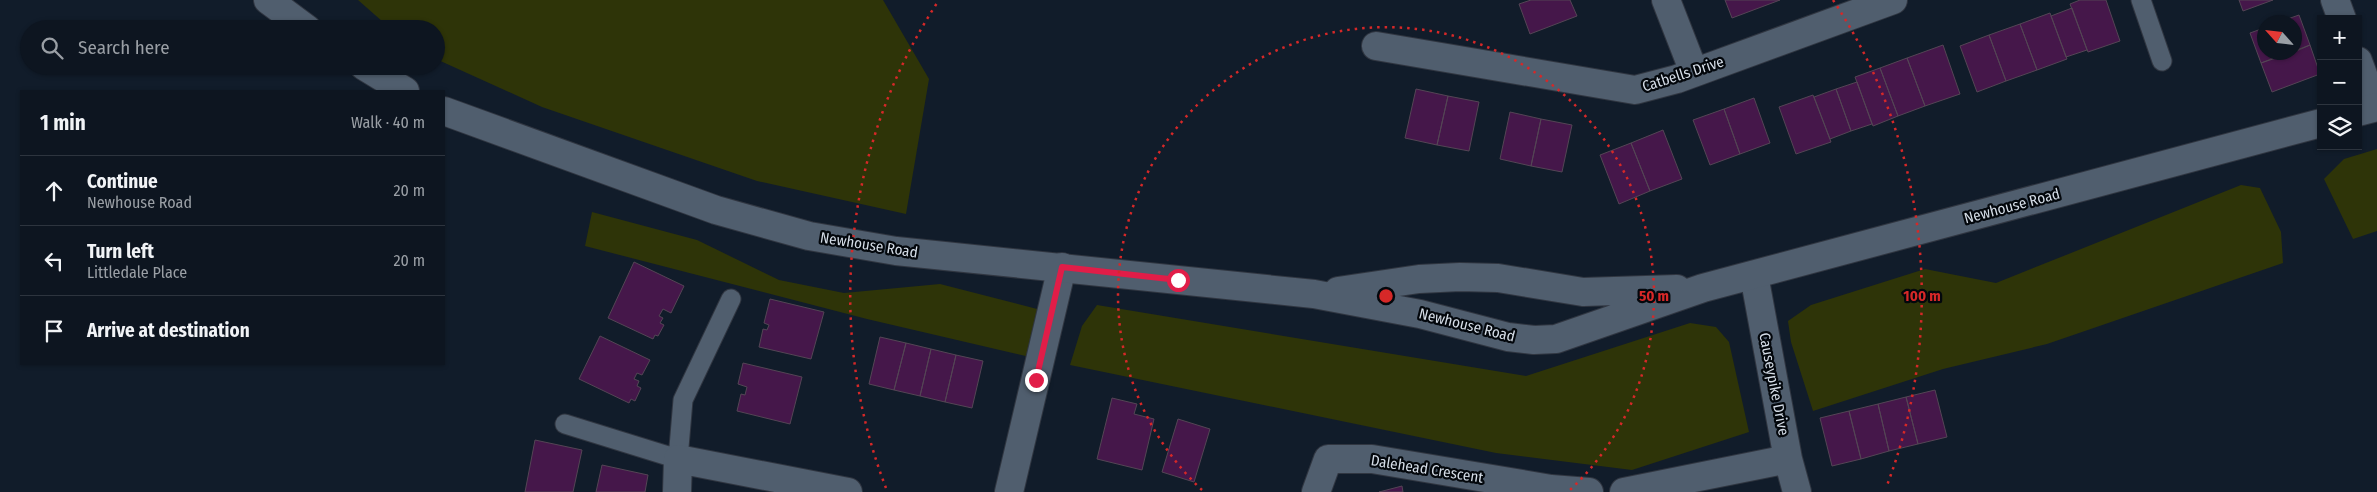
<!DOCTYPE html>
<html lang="en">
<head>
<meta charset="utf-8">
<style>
  :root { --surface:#0d1520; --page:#161e29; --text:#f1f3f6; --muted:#9a9fa5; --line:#2d343e }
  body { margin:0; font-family:"Fira Sans Condensed",sans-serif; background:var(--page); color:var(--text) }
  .controls { position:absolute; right:15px; top:15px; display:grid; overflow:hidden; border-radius:0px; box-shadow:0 1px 4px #0004 }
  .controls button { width:45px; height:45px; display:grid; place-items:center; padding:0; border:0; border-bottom:1px solid var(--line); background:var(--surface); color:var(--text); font:25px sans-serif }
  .compass { position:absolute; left:2257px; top:15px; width:45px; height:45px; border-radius:50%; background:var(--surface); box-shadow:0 1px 4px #0004; rotate:297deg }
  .stop { position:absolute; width:15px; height:15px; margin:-11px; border:4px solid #e11d48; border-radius:50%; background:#fff }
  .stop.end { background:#e11d48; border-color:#fff; box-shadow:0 1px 5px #0008 }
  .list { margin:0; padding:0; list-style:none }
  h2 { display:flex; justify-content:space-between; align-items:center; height:65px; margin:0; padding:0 20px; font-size:21px }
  h2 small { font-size:16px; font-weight:400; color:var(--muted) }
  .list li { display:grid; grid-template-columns:32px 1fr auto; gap:15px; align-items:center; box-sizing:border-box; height:70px; padding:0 20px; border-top:1px solid var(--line) }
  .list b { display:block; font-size:19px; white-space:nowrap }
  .list p { margin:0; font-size:16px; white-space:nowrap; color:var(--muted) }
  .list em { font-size:16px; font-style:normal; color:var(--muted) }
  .icon { flex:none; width:28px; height:28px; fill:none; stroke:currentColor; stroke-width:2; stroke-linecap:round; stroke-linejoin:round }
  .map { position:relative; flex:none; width:2377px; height:492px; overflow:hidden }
  .search { position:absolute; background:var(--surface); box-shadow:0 1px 4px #0004; left:20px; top:20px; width:425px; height:55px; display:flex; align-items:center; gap:12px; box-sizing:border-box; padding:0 18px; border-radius:28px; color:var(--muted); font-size:19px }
  .panel { position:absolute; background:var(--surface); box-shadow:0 1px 4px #0004; left:20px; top:90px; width:425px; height:275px; border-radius:0px }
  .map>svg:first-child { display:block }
</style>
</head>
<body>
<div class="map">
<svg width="2377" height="492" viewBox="0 0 2377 492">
  <rect width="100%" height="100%" fill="#111c2a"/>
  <path fill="#2e3408" d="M358,0H883L929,79L906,214L757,181L542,107L436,59V29H391Z
    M2377,149V231L2353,239L2324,179L2344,159Z
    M2241,185L2260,188L2281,232L2283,263L2047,344L1943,369L1813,411L1791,342L1788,321L1811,305L1925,269L1996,283Z
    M592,212L697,240L779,280L844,293L940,284L1041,310L1030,357L867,319L585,246Z
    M1097,305L1526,376L1690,323L1716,327L1729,342L1749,432L1632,470L1496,453L1070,365L1082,326Z"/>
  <path fill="#45174a" stroke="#544555" d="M1531,0H1570L1577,16L1530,34L1519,4Z
    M1725,0H1780L1732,18Z
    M2080,0H2106L2120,41L2088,52L2070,4Z
    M2239,0H2273L2243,11Z
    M2072,8L2087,50L2066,57L2051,16Z
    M2050,13L2067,59L2037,70L2020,24Z
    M2299,15L2310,45L2294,51V22H2279Z
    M2020,24L2037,70L2006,81L1989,35Z
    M2264,28V52H2289L2261,63L2250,33Z
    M1989,35L2006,81L1977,92L1960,46Z
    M1943,45L1960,94L1925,106L1907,58Z
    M2310,45L2320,74L2272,92L2261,63L2294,52Z
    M1907,58L1925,106L1898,116L1880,68Z
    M1880,68L1898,116L1873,126L1855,77Z
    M1857,82L1872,124L1851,131L1836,89Z
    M1416,89L1448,96L1437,145L1405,138Z
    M1836,89L1851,131L1830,139L1814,97Z
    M1813,95L1831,142L1796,154L1779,107Z
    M1448,96L1479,102L1469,151L1437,145Z
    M1754,98L1770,143L1740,154L1724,109Z
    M1724,109L1740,154L1710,165L1693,120Z
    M1510,112L1541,119L1531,166L1500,159Z
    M1541,119L1572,125L1562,172L1531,166Z
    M1663,130L1682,179L1650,191L1631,143Z
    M1631,143L1650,191L1619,204L1600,155Z
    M634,262L684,286L671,313L663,309L659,316L663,318L660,323L664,325L658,336L655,335L653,339L608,318Z
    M770,299L824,312L811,359L759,347L763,329L767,330L769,325L764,323Z
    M600,336L650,360L642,375L637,373L634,379L639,381L637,386L641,388L635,401L631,399L629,403L579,379Z
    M880,337L906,343L894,390L869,384Z
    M906,343L931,349L920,396L894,390Z
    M931,349L956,355L945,402L920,396Z
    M956,355L983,361L972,408L945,402Z
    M743,363L802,377L790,424L737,411L741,394L745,395L747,387L738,384Z
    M1935,390L1947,437L1918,444L1906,397Z
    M1906,397L1918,444L1889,451L1878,404Z
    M1112,398L1137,404L1134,414L1154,419L1142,470L1097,459Z
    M1878,404L1889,451L1861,459L1849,411Z
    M1849,411L1861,459L1832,466L1820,418Z
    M1178,419L1210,429L1194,482L1162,472Z
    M535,440L582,450L573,492H525Z
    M602,465L648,475L645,492H596Z
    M1402,486L1403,492H1379Z"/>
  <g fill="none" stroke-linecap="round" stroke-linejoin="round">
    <g stroke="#303641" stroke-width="21">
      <path id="service" d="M2141,0L2162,61
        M565,424L678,459L683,400L731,299"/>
    </g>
    <g stroke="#303641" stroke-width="30">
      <path id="minor" d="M1666,0L1694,72
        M2335,0L2342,19
        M1376,46L1635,90L1677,79L1893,0
        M2358,61L2375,107
        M1754,275L1788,459L1797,492
        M677,492L678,459L848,492
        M1009,492L1062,267
        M1316,492L1328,459H1372L1551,489L1589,492
        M1624,492L1788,459"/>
    </g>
    <g stroke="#303641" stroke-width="30">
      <path id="tertiary" d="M268,0L307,29
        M364,66L405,91
        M444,111L716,210L809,236L896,251L1314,294L1420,314L1508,337L1534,340L1556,339L1703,288L2321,123
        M2358,112L2377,107
        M1338,291L1419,279L1460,277L1498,278L1583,292L1677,289"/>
    </g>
    <use href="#service" stroke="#505e6e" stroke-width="19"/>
    <use href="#minor" stroke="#505e6e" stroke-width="28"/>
    <use href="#tertiary" stroke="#505e6e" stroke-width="28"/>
  </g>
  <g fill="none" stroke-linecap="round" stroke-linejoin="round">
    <path stroke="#e11d48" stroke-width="6" d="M1036,380L1062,267L1178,280"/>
  </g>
  <g fill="none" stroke="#d62828" stroke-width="2.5" stroke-dasharray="2.5 5">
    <path d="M1202 490A268 268 0 1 1 1570 490"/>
    <path d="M886 488A536 536 0 0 1 939 0M1833 0A536 536 0 0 1 1886 488"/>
  </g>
  <g text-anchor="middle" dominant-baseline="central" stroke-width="4.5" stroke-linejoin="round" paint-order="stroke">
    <g font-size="15" fill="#d5dde7" stroke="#03070c">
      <text transform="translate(1683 74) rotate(-18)">Catbells Drive</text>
      <text transform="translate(2012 206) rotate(-15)">Newhouse Road</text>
      <text transform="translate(869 245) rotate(9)">Newhouse Road</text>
      <text transform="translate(1467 325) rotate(14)">Newhouse Road</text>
      <text transform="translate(1774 384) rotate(79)">Causeypike Drive</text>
      <text transform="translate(1427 469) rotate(9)">Dalehead Crescent</text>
    </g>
  </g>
  <circle cx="1386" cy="296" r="8" fill="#d62828" stroke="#03070c" stroke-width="2.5"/>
  <g font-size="15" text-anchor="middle" font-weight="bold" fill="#d62828" stroke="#03070c" stroke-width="4.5" stroke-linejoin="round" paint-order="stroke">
    <text x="1654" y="301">50 m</text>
    <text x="1922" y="301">100 m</text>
  </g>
</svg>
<div class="controls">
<button>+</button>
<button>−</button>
<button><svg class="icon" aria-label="layers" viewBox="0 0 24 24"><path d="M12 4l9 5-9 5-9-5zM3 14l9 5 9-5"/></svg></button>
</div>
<svg class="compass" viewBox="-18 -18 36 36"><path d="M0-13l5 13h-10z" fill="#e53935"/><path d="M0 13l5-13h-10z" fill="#9a9fa5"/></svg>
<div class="stop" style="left:1178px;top:280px"></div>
<div class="stop end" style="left:1036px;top:380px"></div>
<div class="search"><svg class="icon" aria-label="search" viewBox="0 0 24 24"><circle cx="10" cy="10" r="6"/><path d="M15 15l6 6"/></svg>Search here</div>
<section class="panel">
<h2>1 min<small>Walk · 40 m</small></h2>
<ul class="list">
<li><svg class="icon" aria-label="ahead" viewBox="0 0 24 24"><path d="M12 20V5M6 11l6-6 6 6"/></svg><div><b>Continue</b><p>Newhouse Road</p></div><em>20 m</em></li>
<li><svg class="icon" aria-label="left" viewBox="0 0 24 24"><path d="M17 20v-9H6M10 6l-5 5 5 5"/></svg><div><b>Turn left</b><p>Littledale Place</p></div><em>20 m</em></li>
<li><svg class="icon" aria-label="arrive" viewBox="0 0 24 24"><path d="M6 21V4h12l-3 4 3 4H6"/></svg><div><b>Arrive at destination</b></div></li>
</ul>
</section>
</div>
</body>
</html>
